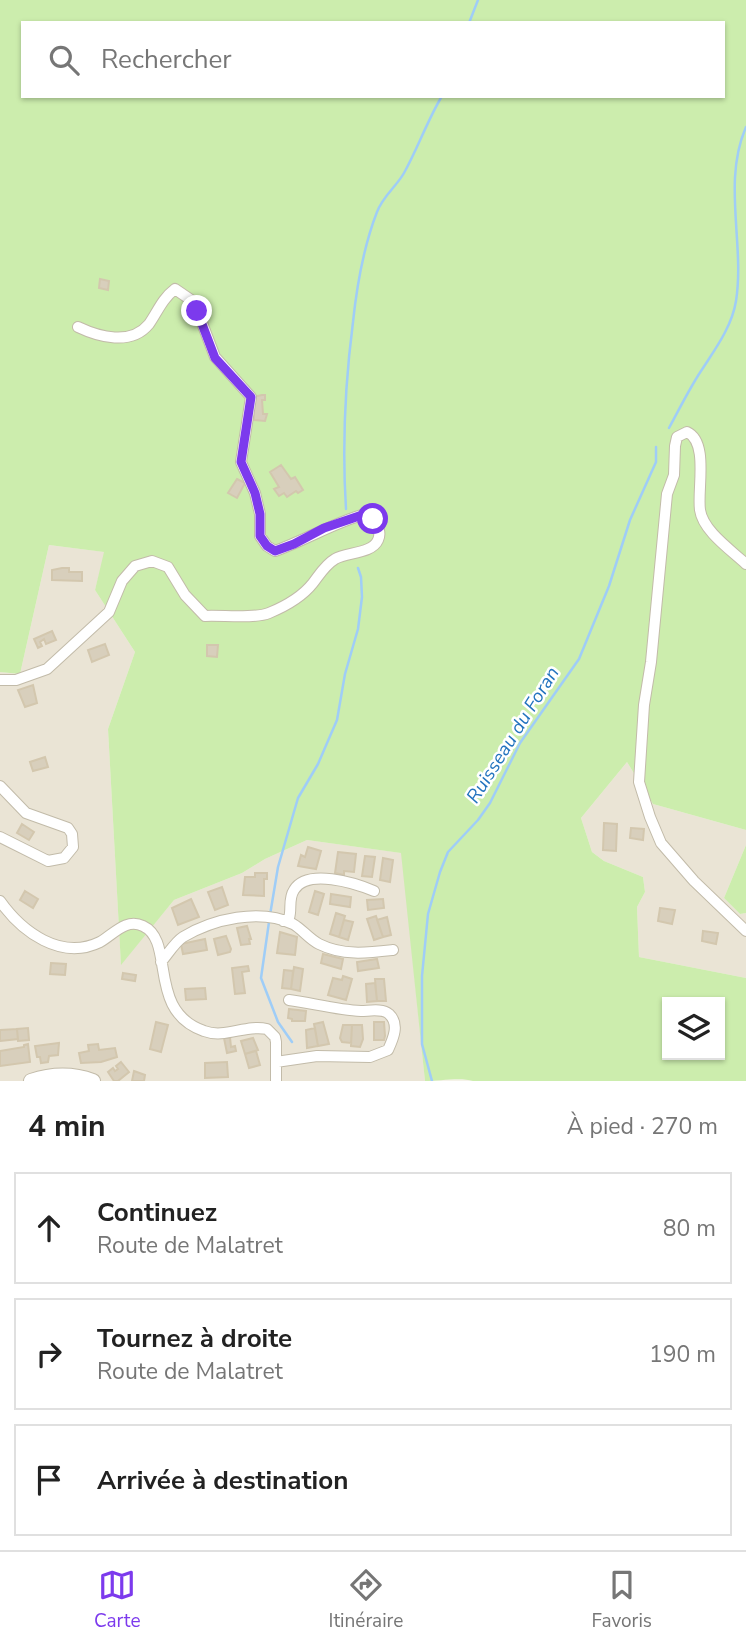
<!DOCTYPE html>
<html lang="fr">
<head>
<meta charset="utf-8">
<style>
  :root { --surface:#fff; --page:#f2f2f2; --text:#222; --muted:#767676; --line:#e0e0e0; --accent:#7c3aed }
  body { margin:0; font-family:"Nunito Sans",sans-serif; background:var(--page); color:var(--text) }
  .controls { position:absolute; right:21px; bottom:21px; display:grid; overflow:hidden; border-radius:0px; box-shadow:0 2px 5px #0004 }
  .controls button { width:63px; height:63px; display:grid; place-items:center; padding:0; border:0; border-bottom:2px solid var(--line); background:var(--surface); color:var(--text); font:35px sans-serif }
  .stop { position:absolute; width:21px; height:21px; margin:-16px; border:5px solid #7c3aed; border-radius:50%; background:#fff }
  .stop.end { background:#7c3aed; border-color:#fff; box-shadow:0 2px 7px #0008 }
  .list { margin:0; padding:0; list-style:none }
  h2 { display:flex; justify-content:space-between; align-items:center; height:91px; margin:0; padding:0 28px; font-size:30px }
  h2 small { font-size:23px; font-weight:400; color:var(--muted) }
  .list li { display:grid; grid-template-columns:46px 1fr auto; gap:21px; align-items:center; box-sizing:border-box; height:112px; margin:0 14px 14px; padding:0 14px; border:2px solid var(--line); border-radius:0px }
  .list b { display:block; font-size:26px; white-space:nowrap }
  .list p { margin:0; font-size:23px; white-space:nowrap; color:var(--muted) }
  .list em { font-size:23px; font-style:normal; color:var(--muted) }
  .icon { flex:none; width:38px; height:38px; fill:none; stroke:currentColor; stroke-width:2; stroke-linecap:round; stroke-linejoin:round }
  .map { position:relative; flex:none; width:746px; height:1081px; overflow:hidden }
  .search { position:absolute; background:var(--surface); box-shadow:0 2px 5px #0004; left:21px; right:21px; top:21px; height:77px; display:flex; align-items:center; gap:18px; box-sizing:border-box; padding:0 24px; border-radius:0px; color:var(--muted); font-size:26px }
  .sheet { height:469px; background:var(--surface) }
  nav { display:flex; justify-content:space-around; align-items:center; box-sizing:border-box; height:98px; border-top:2px solid var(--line); background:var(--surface); font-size:19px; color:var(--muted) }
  nav a { display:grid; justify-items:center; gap:4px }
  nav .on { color:var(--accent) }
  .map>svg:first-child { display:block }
</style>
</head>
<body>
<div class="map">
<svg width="746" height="1081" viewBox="0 0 746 1081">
  <rect width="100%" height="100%" fill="#f5f2e8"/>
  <path fill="#eae4d5" d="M49,545L105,552L95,590L135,652L108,729L121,964L174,900L242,873L265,859L307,840L402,853L425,1081H0V672L20,674Z
    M627,762L653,804L746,830V845L724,898L740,914L746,913V978L639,957L637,907L645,892L643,877L604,861L592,852L581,818Z"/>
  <path fill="#ccedad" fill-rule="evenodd" d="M0,0H746V830L653,804L627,762L581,818L592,852L604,861L643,877L645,892L637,907L639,957L746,978V1081H473C461,1077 439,1081 425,1081L401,853L307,840L265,859L242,873L174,900L121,965L108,729L135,652L95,590L104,552L49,545L20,674L0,672ZM23,23H723V96H23ZM667,1002H720V1055H667Z
    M746,845V913L740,914L724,898Z"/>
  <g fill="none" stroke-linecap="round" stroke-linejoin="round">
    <path stroke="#9fcdf7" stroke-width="2.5" d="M469,23L478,0
      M669,428C680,408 690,387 703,368C716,348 732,326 736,301C745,244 722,182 746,127
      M346,509C342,446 345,384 353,322C357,284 363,248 377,212C383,196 396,187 404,173C418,148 427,121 442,96
      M270,915L278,867L298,798L318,764L337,720L345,674L358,629L362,597L361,577L358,568
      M269,922L261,978L278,1022L292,1042
      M432,1081L422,1044V976L428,914L440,872L448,852L478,820L490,803L520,743L579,659L609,586L630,520L656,462V447"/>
  </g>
  <path fill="#d8cfbc" stroke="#d3c7ae" stroke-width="2" d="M100,279L109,281L108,290L99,288Z
    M262,395H265V400H262L263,414H267L265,421L254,420L253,397Z
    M281,465L291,479L295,477L303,490L298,493L296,491L287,497L284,493L279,496L274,489L279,487L270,472Z
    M237,479L245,483L237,498L228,493Z
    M62,568H69V572H82V581L52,580V570Z
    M52,631L56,640L46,644L44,639L40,642L42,646L38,648L34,639Z
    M105,644L109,655L92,662L88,650Z
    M207,645H218L217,657L207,656Z
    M33,685L37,703L25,707L18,690Z
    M45,757L48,767L33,771L30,762Z
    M604,823L617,824L616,851L603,850Z
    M22,824L34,832L29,840L17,833Z
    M631,828L644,829L643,840L630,838Z
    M308,847L321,851L316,869L298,866L301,855L305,857Z
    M338,852L356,854L354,872L344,871V875L335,873Z
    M365,856L375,857L372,877L362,876Z
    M383,858L393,860L390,882L380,880Z
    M255,873H267V879H264V896L243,895L245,877H255Z
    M222,887L228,905L215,910L208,892Z
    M25,891L38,899L33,908L20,900Z
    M315,891L324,894L318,915L309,912Z
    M331,894L351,897L350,907L330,904Z
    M191,899L199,917L178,925L172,908Z
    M383,899L384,908L368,910L367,900Z
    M660,908L675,910L672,924L658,921Z
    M336,913L345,916L339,937L330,934Z
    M376,916L383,937L374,940L367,919Z
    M387,917L391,935L383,937L377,920Z
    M344,920L353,922L348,940L339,937Z
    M247,926L251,939H249L250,944L241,945L237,928Z
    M703,931L718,933L716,944L702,941Z
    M280,932L297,937L295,955L277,953Z
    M226,936L231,949L230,952L218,955L214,939Z
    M205,939L207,950L183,954L181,944Z
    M323,954L343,959L341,969L321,963Z
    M377,959L379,968L358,971L357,962Z
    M51,963L66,964L65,975L50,974Z
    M248,966L249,971L242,972L245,993L235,994L232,968Z
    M294,967L303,969L300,991L291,989Z
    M284,970L293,971L291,989L282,988Z
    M123,973L136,975L135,981L122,979Z
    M343,976L352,979L346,1000L328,995L333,978L342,980Z
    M375,979H384L386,1001H377Z
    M375,983L377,1001L367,1002L366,984Z
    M205,988L206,999L186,1000L185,989Z
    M289,1009L306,1011L305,1021H292V1019L288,1018Z
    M156,1022L168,1025L161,1052L150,1049Z
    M323,1022L329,1044L318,1046L314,1024Z
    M374,1022H384L385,1036L384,1040H374Z
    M343,1025H352L351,1043L342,1042L340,1038Z
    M352,1025H362L363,1039L360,1047L351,1046Z
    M28,1028L29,1040L18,1041L17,1029Z
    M315,1028L318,1046L307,1048L306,1030Z
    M17,1029L18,1039L0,1041V1030Z
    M230,1037L231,1047L235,1046L236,1051L227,1053L224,1038Z
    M253,1038L258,1050L245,1054L241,1041Z
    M59,1043L58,1055L49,1056L48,1062L41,1063L40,1057H37L35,1046Z
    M28,1044L30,1062L0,1066V1051L24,1047V1045Z
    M98,1044L99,1050L115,1048L117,1057L101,1062L81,1063L79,1053L89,1051L88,1045Z
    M256,1051L260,1065L249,1068L245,1054Z
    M121,1062L129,1072L118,1081H114L108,1072L113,1068L115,1071L118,1069L116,1066Z
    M227,1062L228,1077L205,1078V1063Z
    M134,1071L145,1075L144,1081H132Z"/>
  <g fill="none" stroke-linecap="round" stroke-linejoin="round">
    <g stroke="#c2bba9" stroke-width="12">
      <path id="minor" d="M746,564C731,550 703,531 700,510C697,490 709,442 687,432L677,437L675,446L674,475L667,494L651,662L644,705L639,782L650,817L661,843L694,881L746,931
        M0,680H16L47,669L109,612L122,581L135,566L152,561L168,567L185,595L205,616C222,615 254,619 269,613C286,606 302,597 313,583C320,574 325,565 335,559C346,552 372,554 378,540C383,529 373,519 365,514C333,523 306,540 275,551L267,546L260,536V514L255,493L241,462L251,397L215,357L194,302L175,289C162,299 158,311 149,324C131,346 99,337 78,327
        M0,786L26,813L68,828L72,834L73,847L64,858L48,861L0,837
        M0,901C22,932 61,961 100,942C114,934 126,918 143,926C176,941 146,1011 204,1031C225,1039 246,1024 267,1029L275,1037L276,1042V1081
        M283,921L289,918C292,909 288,899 294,890C307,868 355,883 374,891
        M161,962C168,954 175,942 183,937C213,919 260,908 293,924C302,929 309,939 319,944C343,956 367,953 393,950
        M276,1062L317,1056L370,1057L388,1050C393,1039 400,1024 389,1014C382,1008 369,1011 361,1011C337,1010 312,1003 289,1000"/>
    </g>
    <g stroke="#c2bba9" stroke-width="16">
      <path id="tertiary" d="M31,1081C52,1074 71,1073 93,1081"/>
    </g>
    <use href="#minor" stroke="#fff" stroke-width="10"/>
    <use href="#tertiary" stroke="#fff" stroke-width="14"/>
  </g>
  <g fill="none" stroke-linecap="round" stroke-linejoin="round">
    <path stroke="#7c3aed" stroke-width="9" d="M197,311L215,358L251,397L241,462L255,493L260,514V536L267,546L275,551L294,544L324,528L365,514L373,519"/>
  </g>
  <g text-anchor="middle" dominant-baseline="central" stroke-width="5" stroke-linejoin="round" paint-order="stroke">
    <g font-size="19" font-style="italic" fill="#2474bf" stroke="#fff">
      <text transform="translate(513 735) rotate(-58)">Ruisseau du Foran</text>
    </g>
  </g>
</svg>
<div class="controls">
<button><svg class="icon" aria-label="layers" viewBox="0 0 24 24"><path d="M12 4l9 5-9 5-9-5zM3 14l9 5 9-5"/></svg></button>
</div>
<div class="stop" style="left:373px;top:519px"></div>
<div class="stop end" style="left:197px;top:311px"></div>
<div class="search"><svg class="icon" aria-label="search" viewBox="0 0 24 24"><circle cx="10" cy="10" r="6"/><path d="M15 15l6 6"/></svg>Rechercher</div>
</div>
<section class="sheet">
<h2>4 min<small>À pied · 270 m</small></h2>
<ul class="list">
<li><svg class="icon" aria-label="ahead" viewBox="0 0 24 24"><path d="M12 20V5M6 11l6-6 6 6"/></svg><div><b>Continuez</b><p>Route de Malatret</p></div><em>80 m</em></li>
<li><svg class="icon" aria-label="right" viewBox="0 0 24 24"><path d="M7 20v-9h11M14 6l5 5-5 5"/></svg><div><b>Tournez à droite</b><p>Route de Malatret</p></div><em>190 m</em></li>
<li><svg class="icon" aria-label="arrive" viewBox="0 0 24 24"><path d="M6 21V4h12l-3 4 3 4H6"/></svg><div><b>Arrivée à destination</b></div></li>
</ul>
</section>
<nav>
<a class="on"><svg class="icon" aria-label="map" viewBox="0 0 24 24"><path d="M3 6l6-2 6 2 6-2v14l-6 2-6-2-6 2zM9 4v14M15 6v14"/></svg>Carte</a>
<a><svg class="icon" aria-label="directions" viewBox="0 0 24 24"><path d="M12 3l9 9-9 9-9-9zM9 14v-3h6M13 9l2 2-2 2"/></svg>Itinéraire</a>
<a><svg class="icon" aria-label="saved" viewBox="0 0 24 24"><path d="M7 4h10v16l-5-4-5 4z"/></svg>Favoris</a>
</nav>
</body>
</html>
